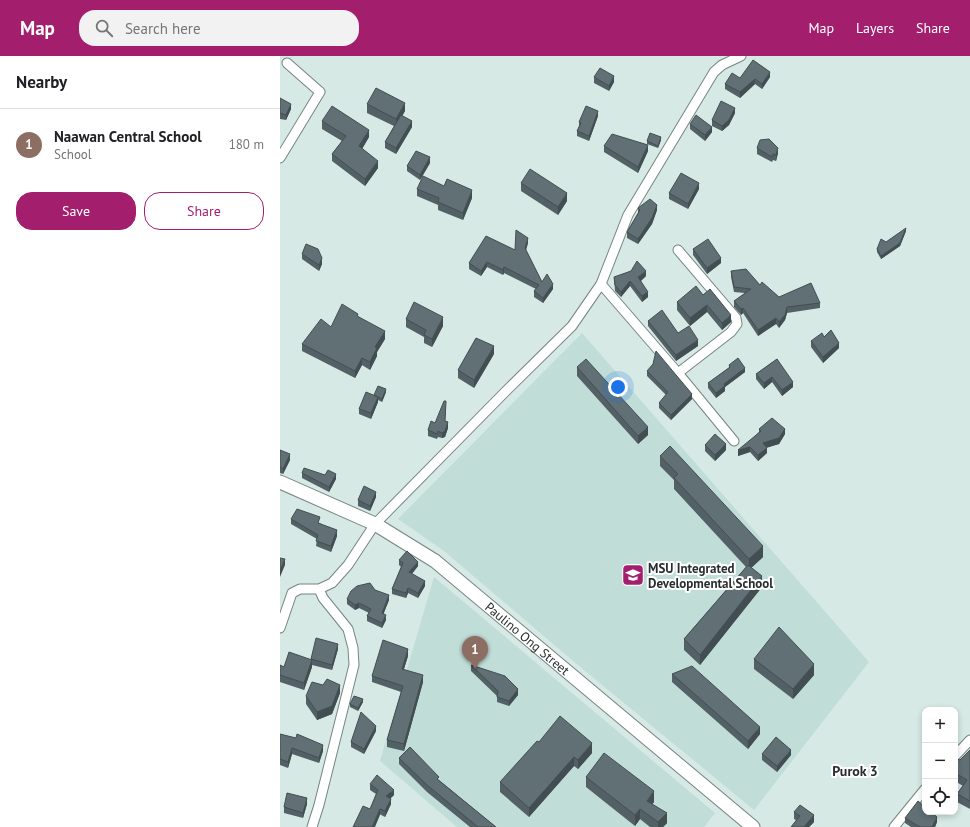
<!DOCTYPE html>
<html lang="en">
<head>
<meta charset="utf-8">
<style>
  :root { --surface:#fff; --page:#f2f2f2; --text:#202124; --muted:#757577; --line:#e0e0e0; --accent:#a31f6d }
  body { margin:0; font-family:"PT Sans",sans-serif; background:var(--page); color:var(--text) }
  .controls { position:absolute; right:12px; bottom:12px; display:grid; overflow:hidden; border-radius:8px; box-shadow:0 2px 6px #0003 }
  .controls button { width:36px; height:36px; display:grid; place-items:center; padding:0; border:0; border-bottom:1px solid var(--line); background:var(--surface); color:var(--text); font:20px sans-serif }
  .you { position:absolute; left:338px; top:331px; width:14px; height:14px; margin:-10px; border:3px solid #fff; border-radius:50%; background:#1a73e8; box-shadow:0 0 0 6px #1a73e833 }
  .badge { display:grid; place-items:center; width:26px; height:26px; border-radius:50%; background:var(--accent); color:#fff; font-size:13px; font-weight:700 }
  .pin { position:absolute; translate:-50% -33px; filter:drop-shadow(0 1px 2px #0008) }
  .pin::after { content:''; position:absolute; top:21px; width:14px; height:12px; background:inherit; clip-path:polygon(0 0,100% 0,50% 100%) }
  .list { margin:0; padding:0; list-style:none }
  h2 { display:flex; justify-content:space-between; align-items:center; height:52px; margin:0; padding:0 16px; font-size:17px }
  h2 small { font-size:13px; font-weight:400; color:var(--muted) }
  .list li { display:grid; grid-template-columns:26px 1fr auto; gap:12px; align-items:center; box-sizing:border-box; height:72px; padding:0 16px; border-top:1px solid var(--line) }
  .list b { display:block; font-size:15px; white-space:nowrap }
  .list p { margin:0; font-size:13px; white-space:nowrap; color:var(--muted) }
  .list em { font-size:13px; font-style:normal; color:var(--muted) }
  .actions { display:flex; gap:8px; padding:12px 16px }
  .actions a { flex:1; padding:9px 0; border:1px solid var(--accent); border-radius:16px; text-align:center; font-size:14px; color:var(--accent) }
  .actions .main { background:var(--accent); color:#fff }
  .icon { flex:none; width:22px; height:22px; fill:none; stroke:currentColor; stroke-width:2; stroke-linecap:round; stroke-linejoin:round }
  .map { position:relative; flex:none; width:690px; height:771px; overflow:hidden }
  header { display:flex; align-items:center; gap:24px; box-sizing:border-box; height:56px; padding:0 20px; background:var(--accent); color:#fff }
  header strong { font-size:19px }
  nav { display:flex; gap:22px; margin-inline-start:auto; font-size:14px }
  .search { width:280px; height:36px; background:var(--page); display:flex; align-items:center; gap:10px; box-sizing:border-box; padding:0 14px; border-radius:16px; color:var(--muted); font-size:15px }
  main { display:flex }
  aside { flex:1; background:var(--surface) }
  .map>svg:first-child { display:block }
</style>
</head>
<body>
<header>
<strong>Map</strong>
<div class="search"><svg class="icon" aria-label="search" viewBox="0 0 24 24"><circle cx="10" cy="10" r="6"/><path d="M15 15l6 6"/></svg>Search here</div>
<nav><a>Map</a><a>Layers</a><a>Share</a></nav>
</header>
<main>
<aside>
<h2>Nearby<small></small></h2>
<ul class="list">
<li><span class="badge" style="background:#8d6e63">1</span><div><b>Naawan Central School</b><p>School</p></div><em>180 m</em></li>
</ul>
<div class="actions"><a class="main">Save</a><a>Share</a></div>
</aside>
<div class="map">
<svg width="690" height="771" viewBox="0 0 690 771">
  <rect width="100%" height="100%" fill="#d6e9e5"/>
  <path fill="#c1ddd8" d="M302,277L589,606L474,754L293,605L164,495L118,463Z
    M154,521L435,757L424,771H177L100,705Z"/>
  <g fill="none" stroke-linecap="round" stroke-linejoin="round">
    <g stroke="#748582" stroke-width="11">
      <path id="street" d="M0,102L40,36L7,7
        M398,194L456,262L457,268L451,276L398,317
        M321,228L398,317L454,385
        M0,572L12,537L20,533H39
        M675,700L690,684
        M32,771L39,749L74,609L73,592L68,573L43,542L39,533L52,527L68,509L95,468L226,335L292,270L321,228L348,159L434,16L442,9L461,0
        M614,771L645,733"/>
    </g>
    <g stroke="#748582" stroke-width="15">
      <g id="secondary">
        <path id="s1" d="M0,426L95,468L155,505L473,771"/>
      </g>
    </g>
    <use href="#street" stroke="#fff" stroke-width="9"/>
    <use href="#secondary" stroke="#fff" stroke-width="13"/>
  </g>
  <path fill="#536065" d="M314,21L334,26L329,35L314,27Z
    M490,21L482,33L475,28L460,42L445,33V28L460,22Z
    M0,42L11,53L6,64L0,63Z
    M87,48L125,55L122,60L132,71L116,98L105,92V86L114,70L87,57Z
    M455,57L449,69L442,75L432,70V64Z
    M318,60L309,85L297,80V75L299,70V66Z
    M42,65L89,81L82,93L98,112L85,130L52,105V98L62,85L42,73Z
    M410,68L432,76L425,85L410,73Z
    M381,84L378,92L367,88V85Z
    M324,90L368,95L358,117L324,96Z
    M477,92L498,97L496,105L493,104L492,106L477,98Z
    M150,107L140,124L127,115V110Z
    M241,127L287,145L278,159L241,135Z
    M164,130L192,142L183,164L158,154V149L137,140V133Z
    M419,133L408,153L389,143V137Z
    M358,152L377,154L372,168L358,188L347,182V176L358,157Z
    M626,175L620,190L601,203L597,196V193Z
    M248,187L246,194L262,226L273,233L263,247L254,241V235L256,233L224,217L223,219L207,211L201,220L189,213V207L235,194Z
    M413,193L441,207L427,218L413,199Z
    M22,198L42,208L39,215L22,203Z
    M451,215L480,229L499,241L540,247V252L507,257L505,264L499,272L496,268L478,280L463,257L461,259L454,251V245L465,237L454,236L451,221Z
    M366,220L361,225L368,241L362,246L350,230L341,241L335,235L334,221Z
    M423,239L451,266L442,274L427,256L410,270L397,254V246Z
    M78,260L105,283L97,296V300L90,314L82,309L75,322L22,295V288L51,271Z
    M126,263L163,270L152,291L144,287V281L126,271Z
    M368,265L398,277L418,290L396,305L368,270Z
    M544,281L559,292L543,307L531,291V285Z
    M214,298L194,332L178,322V314Z
    M497,303L513,331L502,340L492,326L484,333L476,323V318Z
    M449,309L465,316L445,331V335L436,342L428,332V327L449,312Z
    M297,311L368,379L358,388L297,320Z
    M367,315L412,343L391,364L379,352V347L386,339L367,320Z
    M106,336L102,346L98,344V346L91,363L79,358V353L94,339Z
    M166,350L165,365L168,372L165,381L162,382L158,381L157,383L148,380V374L155,367Z
    M479,373L505,378L499,388L487,391V397L478,405L470,396L458,400L479,376Z
    M425,389L446,394L435,405L425,395Z
    M0,394L10,404L3,418L0,417Z
    M380,400L483,501L471,512L482,531L420,609L404,594V583L466,511L394,433V424L380,410Z
    M22,417L56,423L49,436L22,422Z
    M96,441L90,455L78,450V444Z
    M11,463L40,467L57,480L51,496L36,490L37,483L11,468Z
    M119,504L138,510L132,518L145,530L138,542L128,537L126,542L112,538V533L121,511L119,509Z
    M95,534L109,544L103,558L106,564L102,572L87,565V560L89,557L79,552L75,554L67,548V543Z
    M58,593L52,614L32,609V611L24,634L0,626V609L4,611L31,603Z
    M128,600L124,613L143,626L124,695L107,691V684L121,636L92,626V620Z
    M474,603L534,619L513,643L474,613Z
    M191,609L238,639L229,650L217,646V640L191,615Z
    M392,618L480,678L468,693L392,626Z
    M60,637L52,658L37,664L26,648V640Z
    M83,646L78,655L70,651V648Z
    M96,675L84,698L71,691V686Z
    M0,678L43,695L39,707L12,698L8,712L0,709Z
    M259,686L312,697L298,713L294,710L249,761L220,736V726Z
    M690,694V753L677,746V738L683,730L675,725V707L680,704Z
    M482,698L511,699L497,716L482,704Z
    M119,702L159,724L216,771H190L147,736L119,708Z
    M306,721L374,746L372,748L387,767L383,771H370L360,763L355,770L306,731Z
    M90,728L114,739L111,742V748L105,761L90,753L96,738L90,734Z
    M27,748L23,762L4,757V751Z
    M514,756L534,766L529,771H511L516,764L514,763Z
    M625,762L657,766L655,771H631L625,767Z"/>
  <path fill="#434e52" d="M490,16V21L482,33V28Z
    M334,20V26L329,35V30Z
    M475,23V28L460,42V36Z
    M125,47V55L116,71V63Z
    M11,48V53L6,64V59Z
    M455,52V57L449,69L442,75V70Z
    M318,55V60L309,85V80Z
    M132,65V71L116,98V92Z
    M432,71V76L425,85V79Z
    M89,74V81L79,98V90Z
    M381,81V84L378,92V90Z
    M368,89V95L358,117V111Z
    M498,92V97L496,105V99Z
    M150,101V107L140,124V119Z
    M98,105V112L85,130V123Z
    M419,127V133L408,153V148Z
    M192,134V142L183,164V157Z
    M287,137V145L278,159V151Z
    M377,149V154L372,168L358,188V183Z
    M626,172V175L620,190L601,203V200Z
    M248,182V187L245,197V192Z
    M42,202V208L39,215V209Z
    M441,202V207L427,218V212Z
    M207,206V211L201,220V215Z
    M224,211V217L223,219V214Z
    M366,215V220L358,227V221Z
    M350,225V230L341,241V236Z
    M273,228V233L263,247V242Z
    M368,236V241L362,246V240Z
    M427,249V256L410,270V262Z
    M507,251V257L505,264L499,272V266Z
    M463,252V257L461,259V253Z
    M451,259V266L442,274V267Z
    M163,261V270L152,291V283Z
    M496,262V268L478,280V274Z
    M105,275V283L97,296V300L90,314V306L95,291Z
    M418,284V290L396,305V299Z
    M559,287V292L543,307V301Z
    M214,290V298L194,332V324Z
    M82,302V309L75,322V315Z
    M465,312V316L445,331V335L436,342V337L444,328Z
    M492,321V326L484,333V327Z
    M513,326V331L502,340V334Z
    M106,333V336L102,346V343Z
    M412,338V343L391,364V359Z
    M98,341V346L91,363V357Z
    M168,366V372L165,381L162,382V377Z
    M368,371V379L358,388V380Z
    M505,373V378L499,388L483,393V387Z
    M446,388V394L435,405V399Z
    M470,391V396L458,400V394Z
    M487,392V397L478,405V399Z
    M10,398V404L3,418V413Z
    M56,418V423L49,436V431Z
    M96,436V441L90,455V450Z
    M57,474V480L51,496V490Z
    M483,490V501L469,514V503Z
    M5,503V509L0,521V515Z
    M138,506V510L129,521V516Z
    M482,520V531L420,609V599Z
    M145,525V530L138,542V537Z
    M128,532V537L126,542V537Z
    M109,539V544L102,562V557Z
    M79,547V552L75,554V549Z
    M106,559V564L102,572V567Z
    M58,588V593L52,614V609Z
    M128,593V600L122,619V613Z
    M32,604V611L24,634V627Z
    M534,608V619L513,643V633Z
    M143,619V626L124,695V688Z
    M60,629V637L52,658L37,664V656Z
    M238,633V639L229,650V645Z
    M83,643V646L78,655V652Z
    M96,670V675L84,698V693Z
    M480,671V678L468,693V685Z
    M312,687V697L298,713V704Z
    M43,689V695L39,707V702Z
    M12,692V698L8,712V706Z
    M511,694V699L497,716V710Z
    M294,701V710L249,761V752Z
    M114,734V739L106,746V740Z
    M374,735V746L367,755V745Z
    M27,742V748L23,762V757Z
    M111,743V748L105,761V755Z
    M100,753V759L95,771H92Z
    M360,753V763L355,770V759Z
    M387,757V767L383,771H378V766Z
    M534,759V766L529,771H524Z
    M657,761V766L655,771H652Z"/>
  <path fill="#607075" stroke="#434e52" d="M473,4L490,16L482,28L475,23L460,36L445,28L452,17L460,22Z
    M320,12L334,20L329,30L314,21Z
    M96,32L125,47L116,63L87,48Z
    M0,42L11,48L6,59L0,57Z
    M441,45L455,52L449,64L442,70L432,64Z
    M52,50L89,74L79,90L98,105L85,123L52,98L66,80L42,65Z
    M306,50L318,55L309,80L297,75L301,67L299,66Z
    M121,59L132,65L116,92L105,86Z
    M416,59L432,71L425,79L410,68Z
    M370,77L381,81L378,90L367,85Z
    M332,78L368,89L358,111L324,90Z
    M489,83L498,92L496,99L493,98L492,101L477,92L480,84Z
    M136,95L150,101L140,119L127,110Z
    M250,113L287,137L278,151L241,127Z
    M401,117L419,127L408,148L389,137Z
    M143,120L164,130L167,123L192,134L183,157L158,146L159,142L137,133Z
    M370,143L377,149L372,162L358,183L347,176L360,154L358,152Z
    M626,172L620,187L601,200L597,193L601,183L606,186Z
    M236,174L248,182L245,192L262,226L267,218L273,228L263,242L254,235L259,229L224,211L223,214L207,206L201,215L189,207L206,180L235,194Z
    M428,183L441,202L427,212L413,193Z
    M26,188L38,193L42,202L39,209L22,198Z
    M357,205L366,215L358,221L368,236L362,240L350,225L341,236L335,229L334,221L351,215Z
    M466,213L480,229L482,226L499,241L531,227L540,247L507,251L505,259L499,266L496,262L478,274L463,252L461,253L454,245L471,233L454,231L451,215Z
    M416,230L423,239L430,233L451,259L442,267L427,249L410,262L397,246Z
    M134,246L163,261L152,283L144,279L146,274L126,263Z
    M62,248L78,258L77,260L105,275L95,291L97,292L90,306L82,302L75,315L22,288L41,263L51,271Z
    M382,254L398,277L409,270L418,284L396,299L368,265Z
    M551,274L559,287L543,301L531,285L542,277L544,281Z
    M196,282L214,290L194,324L178,314Z
    M376,295L412,338L391,359L379,347L388,336L367,315L373,308Z
    M458,302L465,312L444,328L445,330L436,337L428,327L450,311L449,309Z
    M306,303L368,371L358,380L297,311Z
    M497,303L513,326L502,334L492,321L484,327L476,318Z
    M98,330L106,333L102,343L94,339Z
    M86,336L98,341L91,357L79,353Z
    M164,345H166L165,365L168,366L165,375L162,377L158,375L157,378L148,374L151,365L155,367Z
    M492,362L505,373L499,382L483,387L487,392L478,399L470,391L458,394L481,375L479,373Z
    M435,378L446,388L435,399L425,389Z
    M390,390L483,490L469,503L394,422L398,418L380,400Z
    M0,394L10,398L3,413L0,411Z
    M24,412L45,419L48,414L56,418L49,431L22,417Z
    M84,430L96,436L90,450L78,444Z
    M17,453L40,461L38,467L57,474L51,490L36,485L38,479L11,463Z
    M127,495L138,506L129,516L145,525L138,537L128,532L126,537L112,533L123,507L119,504Z
    M0,502L5,503L0,515Z
    M468,509L482,520L420,599L404,583Z
    M90,527L95,534L109,539L102,557L106,559L102,567L87,560L91,553L79,547L75,549L67,543L71,535L77,530Z
    M499,571L534,608L513,633L474,603Z
    M36,582L58,588L52,609L31,603Z
    M103,584L128,593L122,613L143,619L124,688L107,684L123,630L92,620Z
    M9,596L32,604L24,627L0,619V609L4,611Z
    M191,609L225,620L238,633L229,645L217,641L218,635Z
    M412,610L480,671L468,685L392,618Z
    M47,623L60,629L52,650L37,656L26,640L32,626L43,629Z
    M74,640L83,643L78,652L70,648Z
    M81,656L96,670L84,693L71,686Z
    M280,660L312,687L298,704L294,701L249,752L220,726L257,685L259,686Z
    M0,678L16,682L17,678L43,689L39,702L12,692L8,706L0,703Z
    M496,681L511,694L497,710L482,698Z
    M130,691L159,721L157,723L216,771H198L147,729L119,702Z
    M690,694V745L677,738L687,724L675,717V707L677,703L680,704Z
    M324,697L374,735L367,745L387,757L378,766L360,753L355,759L306,721Z
    M97,719L114,734L106,740L111,743L105,755L100,753L92,771H73L83,750L90,753L98,734L90,728Z
    M7,737L27,742L23,757L4,751Z
    M638,745L645,751V756H651L657,761L652,771H640L625,762Z
    M520,749L534,759L524,771H511L520,760L514,756Z"/>
  <defs>
    <g id="university-square" transform="scale(1.15)"><rect x="-9" y="-9" width="18" height="18" rx="4" fill="#a31f6d" stroke="#fff"/><path d="M0-5L7-2L0 1L-7-2ZM-4 1L0 2.5L4 1V4Q0 6-4 4Z" fill="#fff"/></g>
  </defs>
  <g fill-rule="evenodd">
    <use href="#university-square" x="353" y="519"/>
  </g>
  <g text-anchor="middle" dominant-baseline="central" stroke-width="4" stroke-linejoin="round" paint-order="stroke">
    <g font-size="13" font-weight="bold" fill="#272e2d" stroke="#fff" text-anchor="start">
      <text x="368" y="512">MSU Integrated<tspan x="368" dy="15">Developmental School</tspan></text>
    </g>
    <g font-size="13" fill="#272e2d" stroke="#fff">
      <text stroke="none"><textPath href="#s1" startOffset="295">Paulino Ong Street</textPath></text>
    </g>
    <g font-size="14" font-weight="bold" fill="#272e2d" stroke="#fff">
      <text x="575" y="715">Purok 3</text>
    </g>
  </g>
</svg>
<div class="controls">
<button>+</button>
<button>−</button>
<button><svg class="icon" aria-label="locate" viewBox="0 0 24 24"><circle cx="12" cy="12" r="6"/><path d="M12 2v4M12 18v4M2 12h4M18 12h4"/></svg></button>
</div>
<div class="you"></div>
<div class="pin badge" style="left:195px;top:613px;background:#8d6e63">1</div>
</div>
</main>
</body>
</html>
